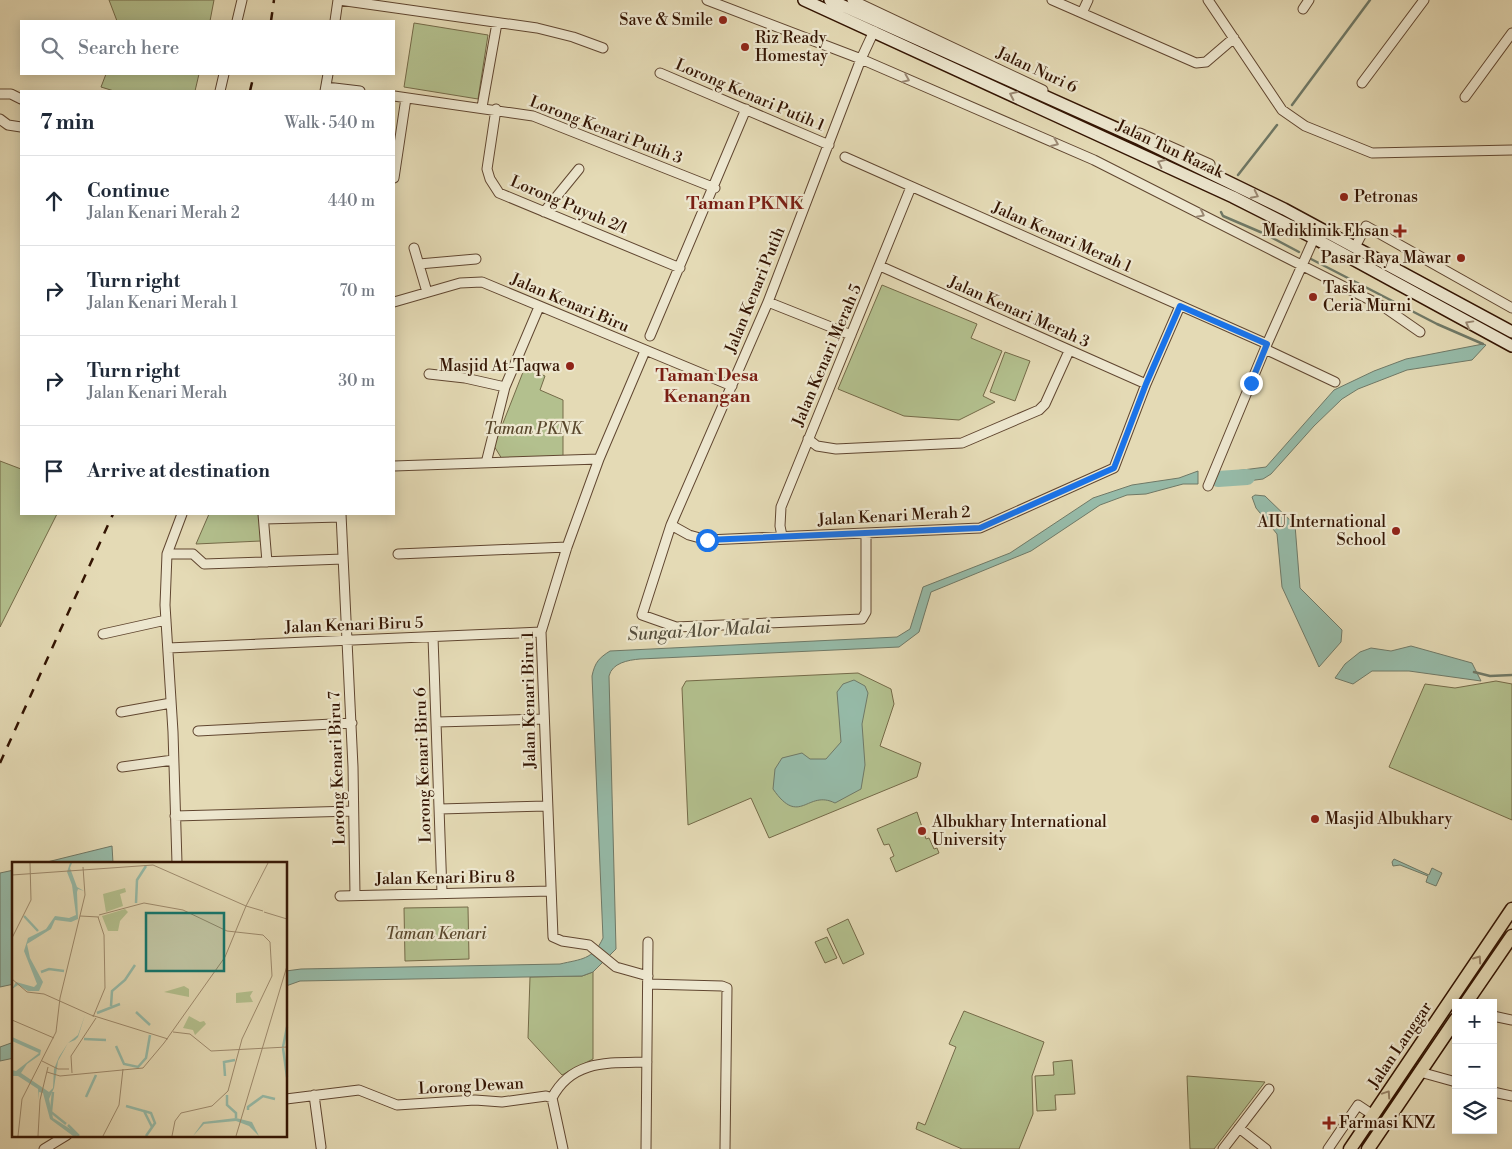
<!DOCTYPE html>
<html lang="en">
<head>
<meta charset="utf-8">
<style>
  :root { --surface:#fff; --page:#f2f2f3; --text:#1f2937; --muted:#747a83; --line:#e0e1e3 }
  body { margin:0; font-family:"Libre Bodoni",serif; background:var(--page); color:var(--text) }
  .controls { position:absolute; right:15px; bottom:15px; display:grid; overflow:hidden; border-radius:0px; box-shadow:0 2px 12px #0003 }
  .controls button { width:45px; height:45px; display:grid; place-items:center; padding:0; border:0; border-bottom:1px solid var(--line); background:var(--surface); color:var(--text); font:25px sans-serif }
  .stop { position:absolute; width:15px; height:15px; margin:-11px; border:4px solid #1a73e8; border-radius:50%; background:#fff }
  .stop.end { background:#1a73e8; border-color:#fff; box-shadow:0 1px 5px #0008 }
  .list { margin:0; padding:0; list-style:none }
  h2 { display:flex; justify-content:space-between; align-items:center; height:65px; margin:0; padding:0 20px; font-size:21px }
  h2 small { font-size:16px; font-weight:400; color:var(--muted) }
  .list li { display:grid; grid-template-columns:32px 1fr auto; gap:15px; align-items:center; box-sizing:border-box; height:90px; padding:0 20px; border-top:1px solid var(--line) }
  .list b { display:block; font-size:19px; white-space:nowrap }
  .list p { margin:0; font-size:16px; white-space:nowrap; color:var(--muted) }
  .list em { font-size:16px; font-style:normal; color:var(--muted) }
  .icon { flex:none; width:28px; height:28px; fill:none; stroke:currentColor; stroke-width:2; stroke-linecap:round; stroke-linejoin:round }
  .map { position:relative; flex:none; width:1512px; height:1149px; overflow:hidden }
  .search { position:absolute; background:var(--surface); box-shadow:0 2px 12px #0003; left:20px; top:20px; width:375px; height:55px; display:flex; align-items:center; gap:12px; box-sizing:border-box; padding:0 18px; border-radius:0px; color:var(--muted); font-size:19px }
  .panel { position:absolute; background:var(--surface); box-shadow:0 2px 12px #0003; left:20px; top:90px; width:375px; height:425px; border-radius:0px }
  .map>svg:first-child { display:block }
</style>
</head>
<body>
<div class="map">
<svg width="1512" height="1149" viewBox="0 0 1512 1149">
  <rect width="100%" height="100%" fill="#e4dab5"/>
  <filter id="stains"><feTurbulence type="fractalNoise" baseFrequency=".004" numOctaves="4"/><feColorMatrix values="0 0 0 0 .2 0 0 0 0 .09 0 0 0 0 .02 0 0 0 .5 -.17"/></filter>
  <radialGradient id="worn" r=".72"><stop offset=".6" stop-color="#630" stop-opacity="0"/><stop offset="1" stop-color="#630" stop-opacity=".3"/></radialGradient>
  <path fill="#b3c08e" stroke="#746a48" d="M109,0H214L210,21H117Z
    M414,23L488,35L478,99L404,87Z
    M106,74H199L195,91H114L101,87Z
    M882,285L977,324L971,338L1002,351L983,396L995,402L959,420L904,416L838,389Z
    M1005,352L1030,361L1015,401L990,392Z
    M525,367L545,376L540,390L563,400V458L502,459L494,446Z
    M0,461L21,469V514H57L0,627Z
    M209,514H259L261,541L196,544Z
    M858,673L891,689L894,704L880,746L921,763L917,777L769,838L751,798L688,825L682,688L686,681Z
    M1496,681L1512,684V820L1389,767L1425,684L1455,688Z
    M917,812L926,839L929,838L934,849L937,848L939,853L896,872L890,858L894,856L889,844L884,845L877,829Z
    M468,907L469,959L405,961L404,908Z
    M848,919L864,954L843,964L827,929Z
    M827,937L837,958L825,963L815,942Z
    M593,972V1059L562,1075L528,1038L530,977L582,976Z
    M964,1011L1044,1042L1032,1076L1033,1114L1019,1149H962L916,1129L918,1122L925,1125L956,1047L949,1044Z
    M1072,1060L1075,1094L1055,1095L1056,1110L1037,1111L1035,1076L1054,1075L1053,1062Z
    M1187,1076L1265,1082L1214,1149H1190Z"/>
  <path fill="#96bba9" stroke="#6f7967" d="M1483,344L1486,345L1472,360L1407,370L1358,389L1342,399L1314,426L1271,474L1263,479L1225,484L1227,472L1266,467L1334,390L1374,371L1406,359Z
    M1198,471V484H1183L1146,494L1127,495L1100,505L1031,551L931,592L919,632L899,647L640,659C628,660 612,663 609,676L616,949L593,972L582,976L300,981L286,986V971L301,969L560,964C581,959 593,960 603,938L592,676C595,662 599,658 610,651L897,637L910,629L923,587L1010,553L1093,498L1132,485L1179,478Z
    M1255,495L1265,496L1295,525L1300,588L1342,630L1341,642L1319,667L1282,587L1277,534L1256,508L1252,497Z
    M1411,646L1472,663L1481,681L1409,671H1372L1353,684L1335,678L1345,664L1360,652L1371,648L1391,651Z
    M854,680L865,686L868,693L862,724L865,765L861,789L835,803C807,789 800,828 773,789L775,769L782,758L802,753L810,759H826L841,742L837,692L843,684Z
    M112,846L113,863H43Z
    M1394,859L1429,875L1432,868L1442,873L1436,886L1426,882L1428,876L1400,865L1393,866L1392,862Z
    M14,870V984L0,987V873Z
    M14,1042V1058L0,1061V1047Z"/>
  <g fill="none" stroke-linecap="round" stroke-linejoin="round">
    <path stroke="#6f7967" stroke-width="2.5" d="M1292,105L1370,0
      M1238,175L1277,125
      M1221,212L1223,216L1265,234L1299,252
      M1311,259L1437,324L1483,344
      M1474,672L1490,676L1512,675"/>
    <path stroke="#96bba9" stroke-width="16" d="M1218,479L1247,477"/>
    <g stroke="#604630" stroke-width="11">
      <path id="street" d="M339,0L537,28L573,37L603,48
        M707,0L861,59L1094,160L1384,307L1420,332
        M852,0L1043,90
        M1052,0L1196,63L1206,62L1234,38
        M1208,0L1282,110L1305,126L1372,153L1512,150
        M1303,9L1309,0
        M1082,13L1088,0
        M237,21L242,0
        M335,21L338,0
        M660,73L829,145
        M1362,83L1424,0
        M326,87L360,91
        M220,91L224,74
        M325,91L328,74
        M0,94H11L21,99
        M394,96L533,116L715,188
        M1465,97L1512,33
        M482,107L497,23
        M496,109L487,169L490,179L499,193L680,268
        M0,119L8,125L21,127
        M1140,133L1210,164
        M845,157L1267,344
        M394,178L406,98
        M544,212L579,169
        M1355,247L1366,226L1512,308
        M414,248L427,292
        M419,264L476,259
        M880,266L1146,384
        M394,302L460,283L482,282L732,386
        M768,302L851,335
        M650,336L746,109
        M1265,349L1335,382
        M645,351L599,459L567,547L541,632L553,937L562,941L589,945L616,967L648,976
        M429,374L465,378L505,387
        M808,439L817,446L836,449L962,443L1039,410L1045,404L1069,351
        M486,463L505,387L539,307
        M394,466L599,459
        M1208,486L1267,344L1316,234
        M263,514L267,562
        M341,514L353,767L355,895
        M264,519L341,517
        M671,525L689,535L707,540L980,528L1114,468L1146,384L1180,306
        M866,533V612L862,619L676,627L642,615L671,525L768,302L861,59L874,31
        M782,536L780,526L781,507L911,187
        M167,554H193L204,564L343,559
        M398,554L567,547
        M103,634L166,620
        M433,637L442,893
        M168,648L541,632
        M121,712L171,703
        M437,722L543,719
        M198,731L352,723
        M122,767L173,760
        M440,809L546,806
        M175,816L353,811
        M177,863L173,732L165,605L167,554L182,514
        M340,896L551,891
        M648,984L722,986L727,988L725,1149
        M1493,1016L1512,1020
        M1420,1072L1456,1082
        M1493,1092L1512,1096
        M314,1095L321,1147
        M552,1098L563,1149
        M286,1099L359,1090L397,1105L475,1100L502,1102L546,1096L552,1098C572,1059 610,1063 647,1062
        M1239,1128L1266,1149
        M44,1149L67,1135
        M646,1149L648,942
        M1223,1149L1269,1089
        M1328,1149L1358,1105L1373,1115"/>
    </g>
    <g stroke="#341503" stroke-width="14">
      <path id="secondary" d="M804,0L1233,197L1314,238L1512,346
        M830,0L1140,139L1284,209L1512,332"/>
    </g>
    <g stroke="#341503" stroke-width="15">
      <path id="primary" d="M1466,1003L1512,936
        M1350,1149L1512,909
        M1368,1149L1456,1019"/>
    </g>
    <use href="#street" stroke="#ede7cf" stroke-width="9"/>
    <use href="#secondary" stroke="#ede7cf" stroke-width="11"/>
    <use href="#primary" stroke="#e4dab5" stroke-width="12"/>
    <path stroke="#341503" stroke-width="2.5" stroke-dasharray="9 9" stroke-linecap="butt" d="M271,21L274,0
      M250,91L254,74
      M0,763L113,514"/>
  </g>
  <defs><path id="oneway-chevron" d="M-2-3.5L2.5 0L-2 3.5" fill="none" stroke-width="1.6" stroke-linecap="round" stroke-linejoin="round" transform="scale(1.25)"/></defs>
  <g stroke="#9a8873">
    <use href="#oneway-chevron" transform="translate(906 79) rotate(23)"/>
    <use href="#oneway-chevron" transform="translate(1013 95) rotate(-155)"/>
    <use href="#oneway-chevron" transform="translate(1055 143) rotate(23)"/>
    <use href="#oneway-chevron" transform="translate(1161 163) rotate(-155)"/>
    <use href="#oneway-chevron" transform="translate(1255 195) rotate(26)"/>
    <use href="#oneway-chevron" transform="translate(1201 214) rotate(27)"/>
    <use href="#oneway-chevron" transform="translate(1469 324) rotate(-151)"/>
  </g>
  <g stroke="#958165">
    <use href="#oneway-chevron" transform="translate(1478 959) rotate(-55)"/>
    <use href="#oneway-chevron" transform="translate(1387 1094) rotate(-56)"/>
  </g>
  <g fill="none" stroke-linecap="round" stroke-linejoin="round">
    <path stroke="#1a73e8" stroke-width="6" d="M707,540L980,528L1114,468L1146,384L1180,306L1267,344L1251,383"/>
  </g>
  <g fill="#8f2418" stroke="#ede7cf" stroke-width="2">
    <circle cx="723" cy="20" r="5"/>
    <circle cx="745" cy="47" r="5"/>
    <circle cx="1344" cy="197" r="5"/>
    <path d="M1397.5 223.5h5v5h5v5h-5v5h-5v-5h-5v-5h5z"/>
    <circle cx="1461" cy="258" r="5"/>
    <circle cx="1313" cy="297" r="5"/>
    <circle cx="570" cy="366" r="5"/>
    <circle cx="1396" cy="531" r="5"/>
    <circle cx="1315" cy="819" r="5"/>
    <circle cx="922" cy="831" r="5"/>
    <path d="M1326.5 1115.5h5v5h5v5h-5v5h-5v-5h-5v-5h5z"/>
  </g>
  <g text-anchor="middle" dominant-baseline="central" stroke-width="4.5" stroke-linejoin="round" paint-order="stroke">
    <g font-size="16" fill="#341503" stroke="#ede7cf" text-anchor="start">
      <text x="713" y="20" text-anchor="end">Save &amp; Smile</text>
      <text x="755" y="38">Riz Ready<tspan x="755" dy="18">Homestay</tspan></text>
      <text x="1354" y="197">Petronas</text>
      <text x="1389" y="231" text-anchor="end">Mediklinik Ehsan</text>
      <text x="1451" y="258" text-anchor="end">Pasar Raya Mawar</text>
      <text x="1323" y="288">Taska<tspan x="1323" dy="18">Ceria Murni</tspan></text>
      <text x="560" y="366" text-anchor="end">Masjid At-Taqwa</text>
      <text x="1386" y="522" text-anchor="end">AIU International<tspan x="1386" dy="18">School</tspan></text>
      <text x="1325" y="819">Masjid Albukhary</text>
      <text x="932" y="822">Albukhary International<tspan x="932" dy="18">University</tspan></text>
      <text x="1339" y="1123">Farmasi KNZ</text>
    </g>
    <g font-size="16" fill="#341503" stroke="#ede7cf">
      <text transform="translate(1037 70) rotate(25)">Jalan Nuri 6</text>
      <text transform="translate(750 95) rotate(23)">Lorong Kenari Putih 1</text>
      <text transform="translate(606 130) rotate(21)">Lorong Kenari Putih 3</text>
      <text transform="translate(1170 149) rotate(25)">Jalan Tun Razak</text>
      <text transform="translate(569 205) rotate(23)">Lorong Puyuh 2/1</text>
      <text transform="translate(1062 237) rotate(24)">Jalan Kenari Merah 1</text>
      <text transform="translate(755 290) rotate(-68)">Jalan Kenari Putih</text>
      <text transform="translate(570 303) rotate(23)">Jalan Kenari Biru</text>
      <text transform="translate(1019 312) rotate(24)">Jalan Kenari Merah 3</text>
      <text transform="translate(827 355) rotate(-67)">Jalan Kenari Merah 5</text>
      <text transform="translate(894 516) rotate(-3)">Jalan Kenari Merah 2</text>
      <text transform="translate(354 625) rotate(-2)">Jalan Kenari Biru 5</text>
      <text transform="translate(529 700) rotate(-91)">Jalan Kenari Biru 1</text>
      <text transform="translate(423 765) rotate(-92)">Lorong Kenari Biru 6</text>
      <text transform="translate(337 768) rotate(-92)">Lorong Kenari Biru 7</text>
      <text transform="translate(445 878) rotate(-1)">Jalan Kenari Biru 8</text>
      <text transform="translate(1400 1045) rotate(-56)">Jalan Langgar</text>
      <text transform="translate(471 1086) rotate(-3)">Lorong Dewan</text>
    </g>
    <g font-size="16" font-style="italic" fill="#5a482d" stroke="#ede7cf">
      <text x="533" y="429">Taman PKNK</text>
      <text x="436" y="934">Taman Kenari</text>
    </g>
    <g font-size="18" font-weight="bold" fill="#7a1f14" stroke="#ede7cf">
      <text x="745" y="203">Taman PKNK</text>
      <text x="707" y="375">Taman Desa<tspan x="707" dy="21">Kenangan</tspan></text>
    </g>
    <g font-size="18" font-style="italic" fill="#564f3d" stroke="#ede7cf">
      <text transform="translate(699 631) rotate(-3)">Sungai Alor Malai</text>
    </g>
  </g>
  <g transform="translate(12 862)">
    <rect width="275" height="275" fill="#e4dab5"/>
    <path d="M113,26L114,30L108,32L111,44L94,50L91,32ZM113,47L116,50L108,59L106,69H96L90,54ZM172,124L177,127V135L152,130ZM241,129L238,134L241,140L224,141V131ZM177,154L188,160L192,159L194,162L183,173L181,168L171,166Z" fill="#b3c08e"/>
    <path d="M58,1H60L58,6L65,25L72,29L66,27L65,30L66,57L59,60L43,58L39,67L15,82L18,96L31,120L27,129H16L6,123L0,127L4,120L22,125L25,122L12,89L16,76L34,67L43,54L57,56L64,53L60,23L55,10ZM73,153L66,175L63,178L56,181L46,199L42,226L37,237L41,256L63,270L65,274H61L38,257L31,231L27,230V238L26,227L6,214H0V208L4,209L27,191L0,179V175L29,188L28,193L15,202L9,211L37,230L41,226L42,207L47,195L56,181L66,173ZM224,256L240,260L247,274L237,264L224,259L192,262L181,274L191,260Z" fill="#96bba9"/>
    <path fill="none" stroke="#96bba9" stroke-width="2.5" d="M124,41L125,18L134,4M12,54L26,69M29,110L37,107L52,109M99,144L100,129L113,118L123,103M124,150L138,163M85,151L108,142M72,177L94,178M104,184L112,202L126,205L134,196L138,173M271,185L275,165M271,186L275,215M213,214L212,200L223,198M41,230L39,250L54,262M215,233V243L224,251V256M74,235L84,213M114,244L132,249L140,265M236,248V245L251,234L263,237M132,249L139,251L143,261L134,274M56,263L67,274"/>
    <path fill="none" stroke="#9e8b6e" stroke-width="1" d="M0,13L141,3L234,44L213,95L152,181L131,206L48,214L35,210M251,49L234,44L256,1M252,50L275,57M87,53L132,41L171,48L215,69L251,73L258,80L260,114L230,177L216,229L200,244L169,251L163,259L160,274M68,54L87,55M0,76L19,38L18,1M0,117L15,130L32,132L79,153L156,177M81,155L93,126L92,73L86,55M0,158L42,176M161,170L178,172L199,189L275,185M30,199L46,207H57M60,211L59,194L84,156M6,274L10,237L44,170L48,136L73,33L71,5M26,274L28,238L36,205M91,274L107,243L111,207M224,274L275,104"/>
    <path fill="#0f766e" fill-opacity="0.15" stroke="#0f766e" stroke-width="2.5" d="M134,51H212V109H134Z"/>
    <rect width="275" height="275" fill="none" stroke="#341503" stroke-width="2.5"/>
  </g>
  <rect width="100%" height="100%" filter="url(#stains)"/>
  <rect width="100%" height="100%" fill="url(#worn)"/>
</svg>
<div class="controls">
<button>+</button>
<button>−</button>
<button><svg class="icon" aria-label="layers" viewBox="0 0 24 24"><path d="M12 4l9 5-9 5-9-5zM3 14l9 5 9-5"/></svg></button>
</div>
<div class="stop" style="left:707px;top:540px"></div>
<div class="stop end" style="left:1251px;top:383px"></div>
<div class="search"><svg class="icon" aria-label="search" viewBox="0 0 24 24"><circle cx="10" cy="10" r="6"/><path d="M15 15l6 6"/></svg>Search here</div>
<section class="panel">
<h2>7 min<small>Walk · 540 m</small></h2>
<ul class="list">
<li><svg class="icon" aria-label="ahead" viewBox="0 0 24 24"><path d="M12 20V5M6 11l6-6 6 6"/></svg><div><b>Continue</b><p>Jalan Kenari Merah 2</p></div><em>440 m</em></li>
<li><svg class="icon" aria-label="right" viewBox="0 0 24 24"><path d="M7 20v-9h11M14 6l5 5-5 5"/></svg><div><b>Turn right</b><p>Jalan Kenari Merah 1</p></div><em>70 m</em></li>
<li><svg class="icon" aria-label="right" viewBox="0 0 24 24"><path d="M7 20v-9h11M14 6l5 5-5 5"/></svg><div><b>Turn right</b><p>Jalan Kenari Merah</p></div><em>30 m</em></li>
<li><svg class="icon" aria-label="arrive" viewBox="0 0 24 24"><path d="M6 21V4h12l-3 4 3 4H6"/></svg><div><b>Arrive at destination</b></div></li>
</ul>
</section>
</div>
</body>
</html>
